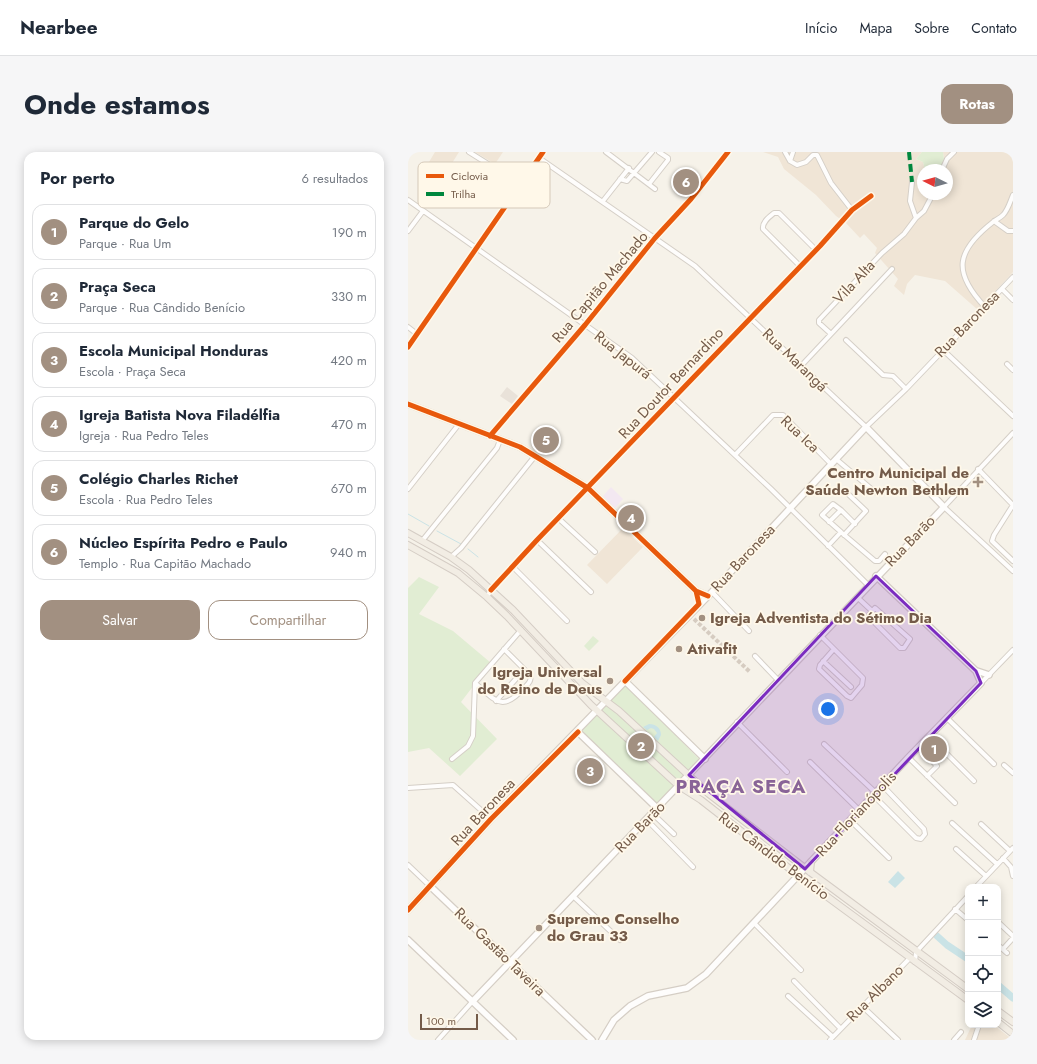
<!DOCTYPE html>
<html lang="pt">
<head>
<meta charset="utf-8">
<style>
  :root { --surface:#fff; --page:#f6f6f7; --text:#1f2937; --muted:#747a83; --line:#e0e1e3; --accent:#a29081 }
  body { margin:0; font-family:Jost,sans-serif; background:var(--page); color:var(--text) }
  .controls { position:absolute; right:12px; bottom:12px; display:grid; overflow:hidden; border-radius:8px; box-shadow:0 2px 10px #0003 }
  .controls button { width:36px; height:36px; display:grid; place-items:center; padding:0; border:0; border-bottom:1px solid var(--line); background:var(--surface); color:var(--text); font:20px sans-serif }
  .compass { position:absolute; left:509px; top:12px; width:36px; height:36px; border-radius:50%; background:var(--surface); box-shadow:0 2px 10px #0003; rotate:275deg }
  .scale { position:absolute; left:12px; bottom:10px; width:58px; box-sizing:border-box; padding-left:4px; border:2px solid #745b49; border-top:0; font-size:11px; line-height:14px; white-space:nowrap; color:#745b49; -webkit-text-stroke:3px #fff8e9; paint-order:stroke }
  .you { position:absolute; left:420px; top:557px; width:14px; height:14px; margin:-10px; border:3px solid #fff; border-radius:50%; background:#1a73e8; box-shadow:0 0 0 6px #1a73e833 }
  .badge { display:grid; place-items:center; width:26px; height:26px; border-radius:50%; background:var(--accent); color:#fff; font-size:13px; font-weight:700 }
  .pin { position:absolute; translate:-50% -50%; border:2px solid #fff; box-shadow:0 1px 4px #0006 }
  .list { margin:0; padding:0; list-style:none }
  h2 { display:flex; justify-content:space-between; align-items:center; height:52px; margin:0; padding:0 16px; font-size:17px }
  h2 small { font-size:13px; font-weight:400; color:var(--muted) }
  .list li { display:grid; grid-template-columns:26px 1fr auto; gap:12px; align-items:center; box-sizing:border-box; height:56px; margin:0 8px 8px; padding:0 8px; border:1px solid var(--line); border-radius:12px }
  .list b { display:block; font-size:15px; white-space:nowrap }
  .list p { margin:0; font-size:13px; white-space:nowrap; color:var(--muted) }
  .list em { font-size:13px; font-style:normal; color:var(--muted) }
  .actions { display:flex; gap:8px; padding:12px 16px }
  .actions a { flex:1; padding:9px 0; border:1px solid var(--accent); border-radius:12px; text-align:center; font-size:14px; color:var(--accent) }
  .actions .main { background:var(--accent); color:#fff }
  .icon { flex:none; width:22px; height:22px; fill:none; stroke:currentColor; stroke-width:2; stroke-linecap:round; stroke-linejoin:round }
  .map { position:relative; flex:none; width:605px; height:888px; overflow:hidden; border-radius:12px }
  header { display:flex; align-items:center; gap:24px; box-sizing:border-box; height:56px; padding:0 20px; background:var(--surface); border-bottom:1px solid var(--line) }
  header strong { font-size:19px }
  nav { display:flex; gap:22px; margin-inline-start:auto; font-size:14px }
  .intro { display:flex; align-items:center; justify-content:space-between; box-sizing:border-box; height:96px; padding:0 24px }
  h1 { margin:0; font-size:28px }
  .button { padding:10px 18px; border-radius:12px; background:var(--accent); color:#fff; font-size:14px; font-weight:700 }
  main { display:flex; gap:24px; padding:0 24px }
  aside { flex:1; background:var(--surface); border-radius:12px; box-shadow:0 2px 10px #0003 }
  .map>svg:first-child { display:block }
</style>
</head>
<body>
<header>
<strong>Nearbee</strong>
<nav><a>Início</a><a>Mapa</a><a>Sobre</a><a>Contato</a></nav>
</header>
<div class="intro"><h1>Onde estamos</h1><a class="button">Rotas</a></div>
<main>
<aside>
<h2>Por perto<small>6 resultados</small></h2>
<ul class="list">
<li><span class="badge">1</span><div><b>Parque do Gelo</b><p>Parque · Rua Um</p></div><em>190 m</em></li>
<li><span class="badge">2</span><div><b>Praça Seca</b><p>Parque · Rua Cândido Benício</p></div><em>330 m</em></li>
<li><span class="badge">3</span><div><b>Escola Municipal Honduras</b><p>Escola · Praça Seca</p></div><em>420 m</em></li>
<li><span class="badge">4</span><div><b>Igreja Batista Nova Filadélfia</b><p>Igreja · Rua Pedro Teles</p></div><em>470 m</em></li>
<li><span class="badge">5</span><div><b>Colégio Charles Richet</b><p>Escola · Rua Pedro Teles</p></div><em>670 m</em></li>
<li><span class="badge">6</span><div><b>Núcleo Espírita Pedro e Paulo</b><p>Templo · Rua Capitão Machado</p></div><em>940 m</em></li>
</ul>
<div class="actions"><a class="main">Salvar</a><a>Compartilhar</a></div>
</aside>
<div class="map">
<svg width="605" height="888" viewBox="0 0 605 888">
  <rect width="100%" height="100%" fill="#f6f2e9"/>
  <path fill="#f0e5d6" d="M27,0H51L36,24L18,15Z
    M67,0H95L87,12Z
    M355,0H514L508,7L515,10L517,18H515V42H539V18H532L536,7L535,0H605V120L570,158L537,129L507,123L499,132L496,143L486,134L490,127L467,101L469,96L456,82L452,86L437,70L428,64L408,43L376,17L370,5Z
    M215,376L235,395L199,432L179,413Z
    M564,873H586L605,888H557Z"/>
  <path fill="#e9e2d9" d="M99,235L110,244L104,252L92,244Z"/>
  <path fill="#f3e8f1" d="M203,335L215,347L207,356L195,344Z"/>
  <path fill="#e1edd3" d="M514,0H535L536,7L532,18H517L515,10L508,7Z
    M11,425L31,435L11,462L45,479L83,511L53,550L89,587L52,624L21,596L0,600V436Z
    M185,484L191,489L181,499L176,494Z
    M217,532L292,608L251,654L172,580Z
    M521,586L540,603L536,607L531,602L527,605L515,593Z"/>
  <path fill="#cae3e6" d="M241,572C248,572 253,576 253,583L250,589L246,585L249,581L246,577L243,576L239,578L235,575Z
    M490,719L497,726L487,736L480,730Z"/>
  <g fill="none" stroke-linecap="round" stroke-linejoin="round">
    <path stroke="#cae3e6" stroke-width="1" d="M0,362L21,374
      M29,379L53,392
      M60,397L70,405"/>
    <path stroke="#cae3e6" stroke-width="7" d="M529,784L539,793L560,807
      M590,833L605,846"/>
    <path stroke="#d6ccc1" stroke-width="4" stroke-dasharray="4 2" stroke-linecap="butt" d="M286,467L342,520"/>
    <g stroke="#d5cfc7" stroke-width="6">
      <path id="street" d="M61,0L112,32
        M198,0L247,37
        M377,0L382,9L389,13L398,10L405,3H409L423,31L444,58
        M131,6L287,114L458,275L498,237L605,125
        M382,9L385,0
        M534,18L539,7L546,0
        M212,27L219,29L244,0
        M504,30L502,49L508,66
        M241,32L260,8V6L251,0
        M0,48L224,206L363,337L460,433
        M195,49L221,16
        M586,69L600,79H605
        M0,79L15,59
        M392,114L355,77C354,70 361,65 366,61H371L408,98
        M594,137L605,148
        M577,155C544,120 548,99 585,70C589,67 592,66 595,63C600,58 602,50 605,43
        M0,175L9,182
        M422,181L411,171V168L474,101L496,82L508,66L516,59L525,42
        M438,188L475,223L485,224L498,237
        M0,195L135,0
        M534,197L605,264
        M599,212L605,218
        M393,214L484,117
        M605,281L536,355L605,419
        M82,284L177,173L247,86L283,47L320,0
        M327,303L365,263H375L423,312
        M428,307L467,340
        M570,317L605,353
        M0,337L51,272
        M605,353L586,383L584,389L605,409
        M433,358L447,372
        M150,366L187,400
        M434,381L467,409H471L477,402
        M436,383L458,359L438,340
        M129,388L183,440
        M14,389L89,296L92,288
        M420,394L433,380L415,364L414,363L425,352L433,358L421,370
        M43,405L53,396L127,304
        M104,414L159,469
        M304,440L341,479
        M79,445L83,438L129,388L412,94L444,58L463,44
        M449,445L464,459
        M467,456L502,487L496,496H492L461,465V463Z
        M412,483L455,526L454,533L443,546L439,544L411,517L412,513L426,497
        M347,504L370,528
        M415,509L443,535
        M67,531C87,548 94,561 116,536C120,532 124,529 122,523L96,497
        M573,531L605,498
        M88,549L116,518
        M540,567L586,612
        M329,570L379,620
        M522,585L566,629
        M416,592L468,641
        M511,596L529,614L519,624
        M501,606L547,651
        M44,607L60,594L65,584L67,531L113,478
        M402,610L452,659
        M596,613L605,621
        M0,636L45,633L83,667
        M466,644L508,686L513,687L517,682L516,677L475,634
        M245,662L266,682
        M239,668L285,715
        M443,669L481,706
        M544,671L589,712
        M573,672L602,699
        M548,697L578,724
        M595,706L603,715L605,724
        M0,713L22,734
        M568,735L605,696
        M165,744L212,788
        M547,757L560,768
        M590,770L605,784
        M346,771L393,818
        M590,793L599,801
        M595,797L605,786
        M507,810L508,800L560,744
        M386,829L432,876
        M380,844L425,885
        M454,854L490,888
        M30,888L64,850
        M422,888L502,806
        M546,888L553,880
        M566,888L571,873"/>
    </g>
    <g stroke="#d5cec5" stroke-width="8">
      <path id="secondary" d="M0,252L112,295L180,336L288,439L300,444
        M569,519L581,523
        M217,529L297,607
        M170,580L250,657
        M22,734L184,888
        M0,758L83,667L304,440L458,275L536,355L64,850
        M0,788L105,888
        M194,888L206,868L222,854L240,844L279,836L298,822L500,606L573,531L568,519L468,424"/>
    </g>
    <g stroke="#d5cdc5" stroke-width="8">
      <path id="primary" d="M0,381L43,405L61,418L105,458L174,531L211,559L301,642L402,720L560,837
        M0,393L50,421L79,445L99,464L183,553L271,634L293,648L391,724L560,848
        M402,720L403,710
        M590,859L605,870
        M590,870L605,882"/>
    </g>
    <use href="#street" stroke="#fefdfc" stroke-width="4"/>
    <use href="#secondary" stroke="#fefdfc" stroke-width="5.5"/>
    <use href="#primary" stroke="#f2ede4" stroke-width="6"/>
    <path stroke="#00873e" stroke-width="4" stroke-dasharray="8 4" stroke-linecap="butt" d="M501,0L504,30"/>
    <g stroke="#fff8e9" stroke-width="8">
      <path id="cycleway" d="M0,195L135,0
        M0,252L112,295L180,336L288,439L300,444
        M82,284L177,173L247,86L283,47L320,0
        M83,438L129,388L412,94L444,58L463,44
        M217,529L291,452L288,439
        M0,758L83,667L170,580"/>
    </g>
    <use href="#cycleway" stroke="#e8590c" stroke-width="5"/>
  </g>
  <path fill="#7b2cbf" fill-opacity="0.2" stroke="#7b2cbf" stroke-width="3" stroke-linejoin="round" d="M468,424L568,519L573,531L397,717L281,623Z"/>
  <g fill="#a29081" stroke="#fff8e9" stroke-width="1.5">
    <path d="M568 324h4v4h4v4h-4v4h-4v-4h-4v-4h4z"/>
    <circle cx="294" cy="466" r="4"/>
    <circle cx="271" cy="497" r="4"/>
    <circle cx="202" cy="529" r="4"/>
    <circle cx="131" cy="776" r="4"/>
  </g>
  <g text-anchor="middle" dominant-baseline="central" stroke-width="3.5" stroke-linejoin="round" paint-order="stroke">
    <g font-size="15" fill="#745b49" stroke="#fff8e9">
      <text transform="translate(446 130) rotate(-47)">Vila Alta</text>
      <text transform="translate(192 135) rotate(-50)">Rua Capitão Machado</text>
      <text transform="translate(559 172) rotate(-46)">Rua Baronesa</text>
      <text transform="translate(215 203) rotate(38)">Rua Japurá</text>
      <text transform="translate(387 208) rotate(44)">Rua Marangá</text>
      <text transform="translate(263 231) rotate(-47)">Rua Doutor Bernardino</text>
      <text transform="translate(392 282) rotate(43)">Rua Ica</text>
      <text transform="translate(502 389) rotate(-46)">Rua Barão</text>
      <text transform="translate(335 406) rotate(-47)">Rua Baronesa</text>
      <text transform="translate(75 660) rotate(-47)">Rua Baronesa</text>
      <text transform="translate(448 662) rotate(-47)">Rua Florianópolis</text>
      <text transform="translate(232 675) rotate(-46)">Rua Barão</text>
      <text transform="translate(366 704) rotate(37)">Rua Cândido Benício</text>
      <text transform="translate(92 800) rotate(44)">Rua Gastão Taveira</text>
      <text transform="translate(467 841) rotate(-45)">Rua Albano</text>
    </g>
    <g font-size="15" font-weight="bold" fill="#745b49" stroke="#fff8e9" text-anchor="start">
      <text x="561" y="321" text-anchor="end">Centro Municipal de<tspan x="561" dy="17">Saúde Newton Bethlem</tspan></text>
      <text x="302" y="466">Igreja Adventista do Sétimo Dia</text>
      <text x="279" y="497">Ativafit</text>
      <text x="194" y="520" text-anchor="end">Igreja Universal<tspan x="194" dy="17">do Reino de Deus</tspan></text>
      <text x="139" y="767">Supremo Conselho<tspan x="139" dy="17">do Grau 33</tspan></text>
    </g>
    <g font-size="19" font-weight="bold" letter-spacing="1" fill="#896497" stroke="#fff8e9">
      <text x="333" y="634">PRAÇA SECA</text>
    </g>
  </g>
  <rect x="10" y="10" width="132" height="46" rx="6" fill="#fff8e9" stroke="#d5c9b9" stroke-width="1"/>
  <rect x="18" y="22" width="18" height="4" fill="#e8590c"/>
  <rect x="18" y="40" width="18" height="4" fill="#00873e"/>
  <g font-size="11" fill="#745b49">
    <text x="43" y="28">Ciclovia</text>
    <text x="43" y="46">Trilha</text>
  </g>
</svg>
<div class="controls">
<button>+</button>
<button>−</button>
<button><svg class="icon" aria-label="locate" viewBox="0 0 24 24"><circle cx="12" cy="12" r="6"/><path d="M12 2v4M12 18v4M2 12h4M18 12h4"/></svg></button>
<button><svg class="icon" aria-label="layers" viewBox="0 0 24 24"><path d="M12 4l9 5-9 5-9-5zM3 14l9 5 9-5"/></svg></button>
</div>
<svg class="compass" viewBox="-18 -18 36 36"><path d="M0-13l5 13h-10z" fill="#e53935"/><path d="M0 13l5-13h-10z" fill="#747a83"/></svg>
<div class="scale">100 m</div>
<div class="you"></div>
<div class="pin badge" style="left:526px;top:597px">1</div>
<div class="pin badge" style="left:233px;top:594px">2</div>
<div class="pin badge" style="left:182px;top:619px">3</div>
<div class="pin badge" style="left:223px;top:366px">4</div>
<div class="pin badge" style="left:138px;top:288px">5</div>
<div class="pin badge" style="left:278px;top:30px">6</div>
</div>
</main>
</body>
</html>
